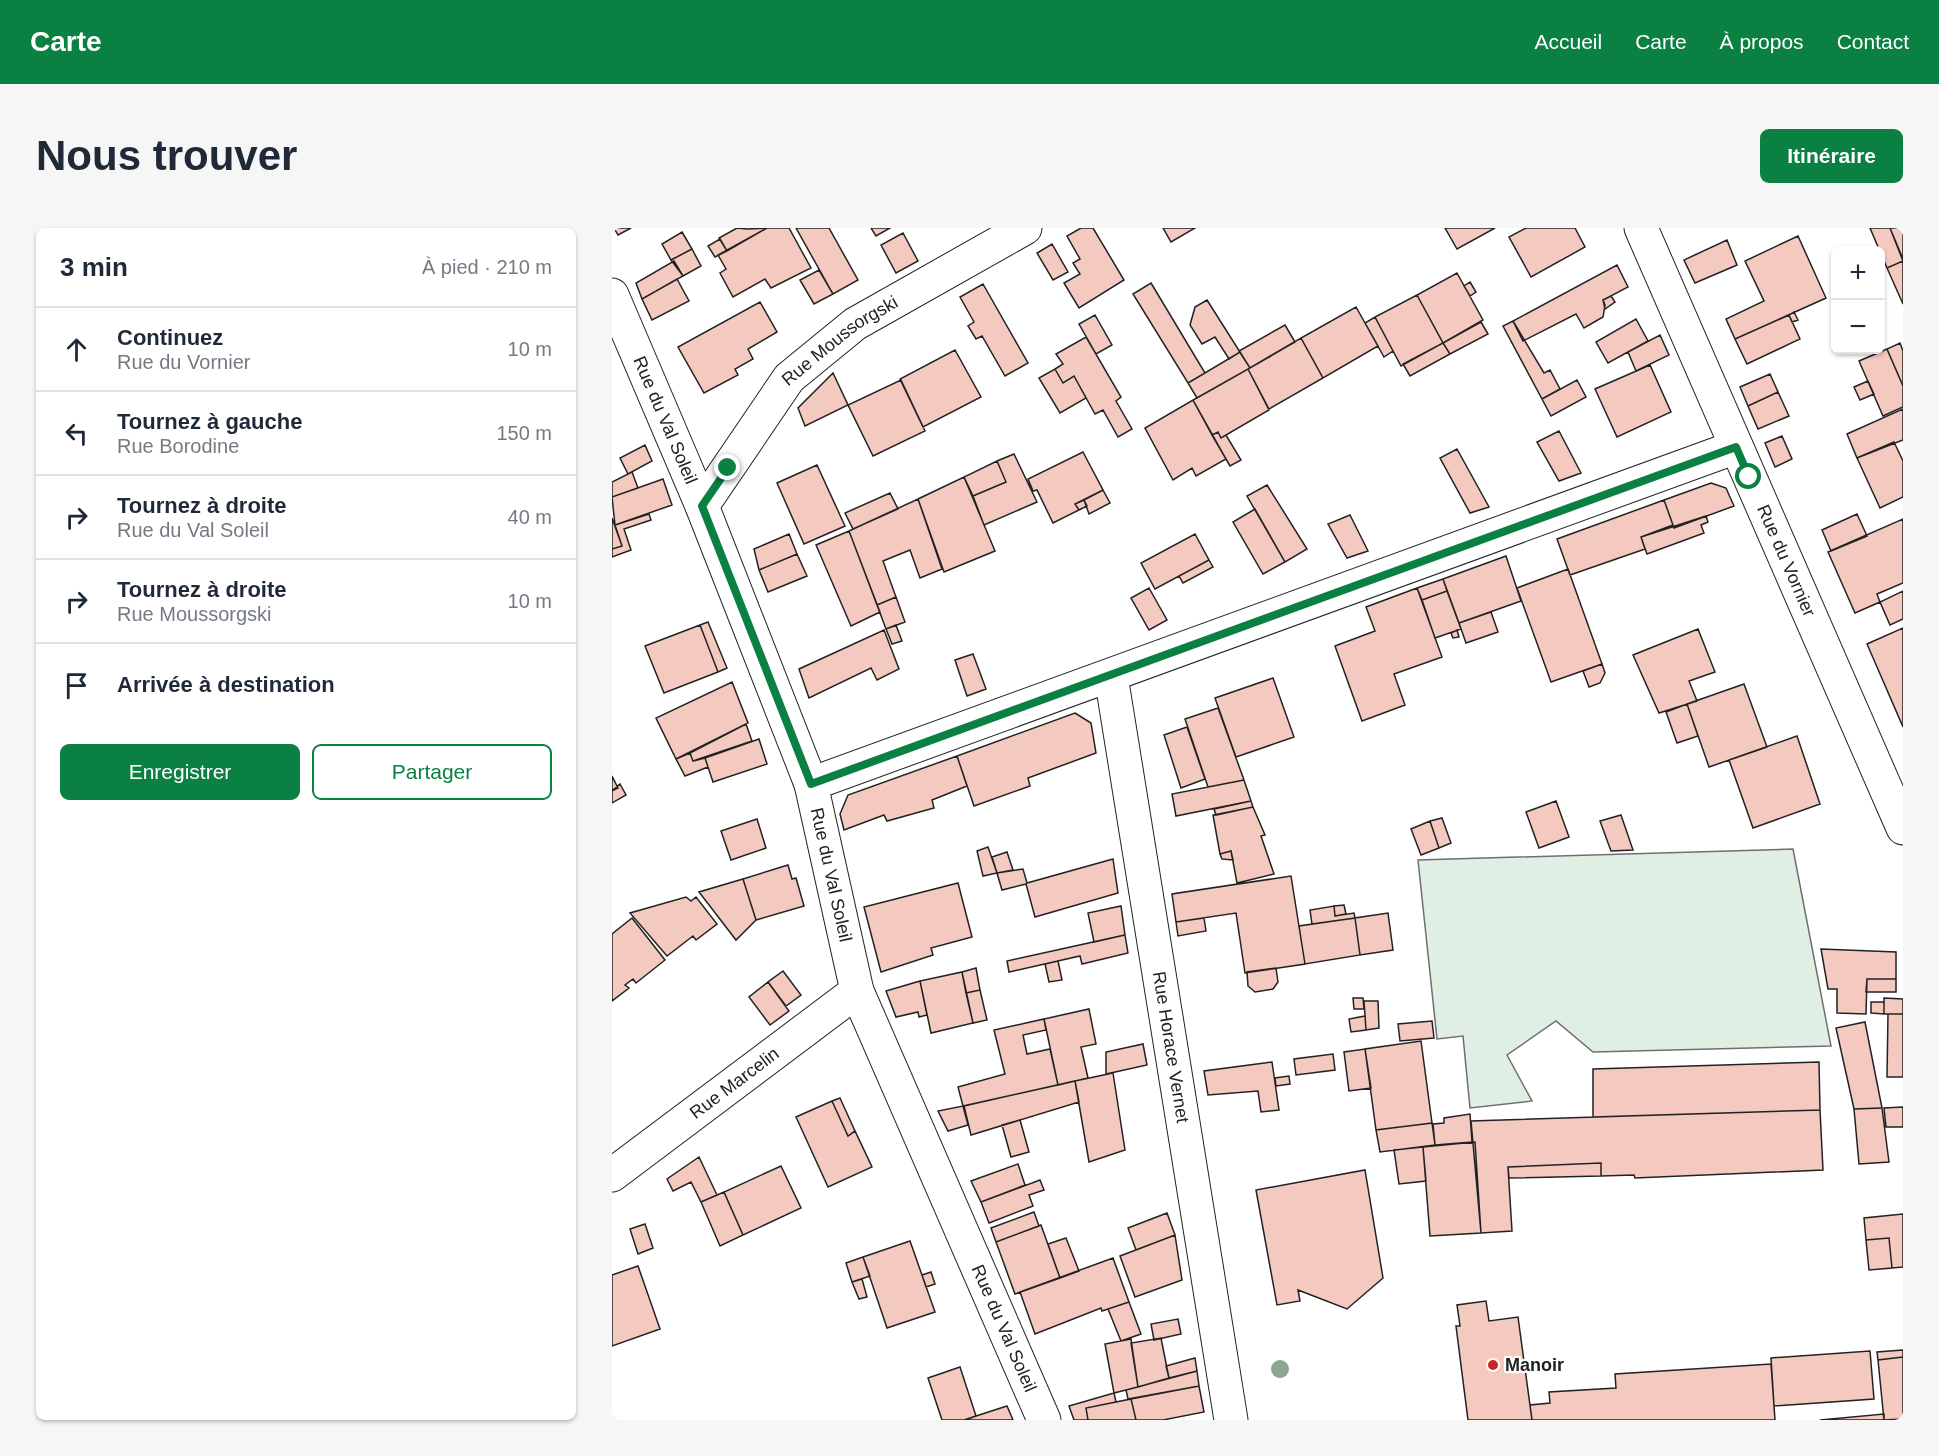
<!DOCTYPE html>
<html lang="fr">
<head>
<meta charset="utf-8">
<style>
  :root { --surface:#fff; --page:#f6f6f7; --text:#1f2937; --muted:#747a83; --line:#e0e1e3; --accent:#0b8043 }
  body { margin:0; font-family:Arial,sans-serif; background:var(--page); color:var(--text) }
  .controls { position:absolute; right:18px; top:18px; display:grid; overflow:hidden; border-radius:9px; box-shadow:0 2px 4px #0004 }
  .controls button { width:54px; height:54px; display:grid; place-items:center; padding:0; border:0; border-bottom:2px solid var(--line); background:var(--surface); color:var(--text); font:30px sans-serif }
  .stop { position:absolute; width:18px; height:18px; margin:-14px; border:4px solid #0b8043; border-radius:50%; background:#fff }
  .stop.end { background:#0b8043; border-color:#fff; box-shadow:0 2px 6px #0008 }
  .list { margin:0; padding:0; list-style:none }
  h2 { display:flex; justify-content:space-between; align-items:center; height:78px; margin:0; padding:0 24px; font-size:26px }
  h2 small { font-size:20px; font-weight:400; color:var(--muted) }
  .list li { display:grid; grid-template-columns:39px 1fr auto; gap:18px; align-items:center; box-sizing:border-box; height:84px; padding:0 24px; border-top:2px solid var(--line) }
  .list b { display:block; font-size:22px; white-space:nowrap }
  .list p { margin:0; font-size:20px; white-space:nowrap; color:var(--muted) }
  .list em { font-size:20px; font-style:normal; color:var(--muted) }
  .actions { display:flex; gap:12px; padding:18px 24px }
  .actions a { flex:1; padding:14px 0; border:2px solid var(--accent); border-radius:9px; text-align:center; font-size:21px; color:var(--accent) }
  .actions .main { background:var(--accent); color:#fff }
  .icon { flex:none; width:33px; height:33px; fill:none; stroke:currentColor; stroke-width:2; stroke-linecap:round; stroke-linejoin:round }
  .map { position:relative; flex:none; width:1291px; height:1192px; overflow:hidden; border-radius:9px }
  header { display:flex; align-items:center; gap:36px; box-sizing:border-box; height:84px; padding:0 30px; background:var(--accent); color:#fff }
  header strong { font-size:28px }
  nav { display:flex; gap:33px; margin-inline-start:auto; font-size:21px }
  .intro { display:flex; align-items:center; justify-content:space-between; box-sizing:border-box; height:144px; padding:0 36px }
  h1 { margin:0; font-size:42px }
  .button { padding:15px 27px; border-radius:9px; background:var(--accent); color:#fff; font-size:21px; font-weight:700 }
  main { display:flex; gap:36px; padding:0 36px }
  aside { flex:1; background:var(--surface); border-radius:9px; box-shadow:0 2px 4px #0004 }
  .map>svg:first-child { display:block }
</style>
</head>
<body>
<header>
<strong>Carte</strong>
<nav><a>Accueil</a><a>Carte</a><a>À propos</a><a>Contact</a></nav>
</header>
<div class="intro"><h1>Nous trouver</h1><a class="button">Itinéraire</a></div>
<main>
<aside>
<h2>3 min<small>À pied · 210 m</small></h2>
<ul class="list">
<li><svg class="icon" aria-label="ahead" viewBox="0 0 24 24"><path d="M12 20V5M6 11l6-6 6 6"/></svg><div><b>Continuez</b><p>Rue du Vornier</p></div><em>10 m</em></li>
<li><svg class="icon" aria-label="left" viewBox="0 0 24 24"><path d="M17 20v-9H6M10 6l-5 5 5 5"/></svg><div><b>Tournez à gauche</b><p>Rue Borodine</p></div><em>150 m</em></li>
<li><svg class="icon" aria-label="right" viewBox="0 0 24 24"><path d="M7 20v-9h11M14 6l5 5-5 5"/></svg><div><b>Tournez à droite</b><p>Rue du Val Soleil</p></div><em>40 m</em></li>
<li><svg class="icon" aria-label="right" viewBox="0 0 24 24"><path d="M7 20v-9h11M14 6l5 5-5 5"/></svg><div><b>Tournez à droite</b><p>Rue Moussorgski</p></div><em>10 m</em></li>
<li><svg class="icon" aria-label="arrive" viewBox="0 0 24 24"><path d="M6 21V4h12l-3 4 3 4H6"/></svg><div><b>Arrivée à destination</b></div></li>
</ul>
<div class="actions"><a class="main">Enregistrer</a><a>Partager</a></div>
</aside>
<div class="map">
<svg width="1291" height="1192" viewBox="0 0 1291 1192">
  <rect width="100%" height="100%" fill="#fff"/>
  <path fill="#e0efe3" stroke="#6f6f6f" stroke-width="1.5" d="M1181,621L1219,818L981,824L944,793L895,827L920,873L858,880L851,808L825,811L806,632Z"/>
  <path fill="#f3c9c0" stroke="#222" stroke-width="1.5" d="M2,0H19L6,7Z
    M125,0L135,1L155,0L115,23L107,10Z
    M155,0H177L199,40L159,60L153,51L121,69L108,45L114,41L106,27Z
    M184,0H217L246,52L221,66Z
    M259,0H278L264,8Z
    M469,0H481L512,52L467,80L452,55L468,46L461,35L468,31L455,8Z
    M551,0H583L559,14Z
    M833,0H883L845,21Z
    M914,0H963L973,19L919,49L897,9Z
    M1258,0H1278L1291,33L1275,40Z
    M1278,0H1291V31Z
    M70,4L80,21L59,32L50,16Z
    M291,5L306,33L284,45L269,17Z
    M1186,8L1214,70L1123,111L1114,91L1152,73L1133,33Z
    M108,11L115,23L103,29L96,18Z
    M1115,12L1125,37L1083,55L1072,32Z
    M440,16L456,44L441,52L425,25Z
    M80,21L89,38L71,48L59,32Z
    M62,33L71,48L30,71L24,55Z
    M1291,33V76L1275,40Z
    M1005,37L1016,59L991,72L993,77L991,89L972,100L964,86L911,113L901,93Z
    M207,42L221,66L202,76L188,52Z
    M845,45L871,92L831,115L805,67Z
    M65,51L77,73L40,92L30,71Z
    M858,54L864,64L858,68L852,58Z
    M539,55L593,145L576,155L521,66Z
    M371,56L416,135L393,148L370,108L364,111L356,98L362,94L348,69Z
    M805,67L831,115L789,138L763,89Z
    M999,68L1003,74L993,81L991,72Z
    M595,72L628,124L617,131L603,109L590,116L578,97L583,79Z
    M148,74L165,104L136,121L141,131L123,141L126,147L92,165L66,119Z
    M744,79L766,118L711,150L689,110Z
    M1182,84L1186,92L1180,94L1177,87Z
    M483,87L500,117L484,126L467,96Z
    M1177,87L1188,111L1135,136L1123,111Z
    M763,89L781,123L772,129L753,95Z
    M1024,91L1036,113L996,135L984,114Z
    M901,93L932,145L938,142L948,161L930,171L891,98Z
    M869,94L876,106L838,126L831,115Z
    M673,97L683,114L638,140L627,123Z
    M1048,107L1057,127L1024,143L1016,124Z
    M474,109L509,169L504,173L520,201L506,209L491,182L483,186L462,148L451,155L443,141L451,136L444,126Z
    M689,110L711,150L657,181L636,141Z
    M831,115L838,126L798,148L791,136Z
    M1288,115L1291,123V158L1275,121Z
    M1275,121L1291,158V179L1271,188L1247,133Z
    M343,122L369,169L311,199L288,151Z
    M628,124L638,140L585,170L576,155Z
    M1038,137L1059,184L1005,209L983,161Z
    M443,141L451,155L462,148L474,170L448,185L427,150Z
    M636,141L657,182L609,210L606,204L600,207L581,172Z
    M221,145L236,177L193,198L186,180Z
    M1158,146L1166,164L1136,178L1128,159Z
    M289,152L313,203L261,228L236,177Z
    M965,152L974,169L939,188L930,171Z
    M1256,153L1262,166L1248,172L1242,159Z
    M1166,164L1177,188L1146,201L1136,178Z
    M581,172L614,231L584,248L580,240L561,252L533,200Z
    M1291,181V212L1245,230L1235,206Z
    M947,203L969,245L947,253L925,214Z
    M606,204L609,210L614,207L629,232L618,238L600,207Z
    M1170,208L1180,231L1163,239L1153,215Z
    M1282,214L1291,233V269L1268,280L1245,230Z
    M33,217L40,233L16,246L8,230Z
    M845,221L877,279L858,285L828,230Z
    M471,224L491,262L463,276L467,282L441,295L425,262L421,263L416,251Z
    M402,226L425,274L372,297L361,268L394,254L385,233Z
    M385,233L394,254L361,268L352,249Z
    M205,237L233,298L192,316L165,255Z
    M20,244L26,260L0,269V254Z
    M352,249L383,323L332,344L306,271Z
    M51,251L60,277L3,297L0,269Z
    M1099,255L1114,260L1122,278L1062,300L1052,272Z
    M655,257L695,321L673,334L635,268Z
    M491,262L498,275L477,286L472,272Z
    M278,265L286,281L241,301L233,285Z
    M306,271L330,341L308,350L298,322L271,333L284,369L265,377L237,303Z
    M472,272L475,278L467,282L463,276Z
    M1052,272L1061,297L1029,309L1033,321L958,347L945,311Z
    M643,281L673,334L651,346L621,294Z
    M37,286L39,292L12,301L19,322L0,329V321L10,318L3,297Z
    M1245,286L1255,308L1219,323L1210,302Z
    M738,287L756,323L735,330L716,296Z
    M1094,288L1096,294L1089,297L1092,305L1035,326L1029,309Z
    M0,290L10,318L0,321Z
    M1291,291V355L1265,366L1268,374L1243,385L1216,324Z
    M237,303L268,384L239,398L204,317Z
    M177,306L185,326L147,342L142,321Z
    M583,306L597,332L543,361L529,335Z
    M185,326L195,348L156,364L147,342Z
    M894,328L909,373L847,395L831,351Z
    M597,332L601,339L571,355L567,348Z
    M956,341L990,436L939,454L905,360Z
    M831,351L835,363L810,372L805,360Z
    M537,360L555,392L537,402L519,370Z
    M805,360L830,429L782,446L793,477L750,493L723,418L763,403L754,379Z
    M835,363L849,401L823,410L810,372Z
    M1291,363V391L1278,397L1268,374Z
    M284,369L293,394L274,401L265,377Z
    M879,384L886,404L854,415L847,395Z
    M96,394L115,440L106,444L88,397Z
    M88,397L106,444L52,465L33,418Z
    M284,397L290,413L280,416L274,401Z
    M1291,400V499L1255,416Z
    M1086,401L1103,444L1077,453L1085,473L1047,485L1021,427Z
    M272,402L287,441L265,452L259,440L197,470L187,441Z
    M845,402L847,409L841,410L839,405Z
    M361,426L374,461L355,468L343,432Z
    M990,436L993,445L988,455L977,459L971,443Z
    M661,450L682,509L624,529L603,470Z
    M120,454L136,495L64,531L44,490Z
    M1132,456L1155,519L1097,539L1075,476Z
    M1075,476L1086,508L1065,515L1054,484Z
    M606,480L632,552L596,559L573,491Z
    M463,485L479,495L484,525L416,550L418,558L362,578L345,528Z
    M134,496L140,513L81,533L78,525Z
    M575,499L593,551L569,560L552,507Z
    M1185,508L1208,576L1141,600L1117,532Z
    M147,511L155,536L101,554L93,530Z
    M78,525L81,533L93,530L96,539L73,548L64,531Z
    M345,528L355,558L320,572L322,580L275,593L272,587L232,602L228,586L236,567Z
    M0,548L6,560L0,563Z
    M632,552L639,573L564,588L560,566Z
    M8,556L14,567L0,575V563Z
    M639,573L641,579L604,587L602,581Z
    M944,573L957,609L927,620L914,584Z
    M641,579L653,607L649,608L662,646L625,655L619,623L608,626L601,587Z
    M1009,587L1021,622L999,623L988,593Z
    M830,590L839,615L827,620L818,593Z
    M145,591L154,620L119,632L109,603Z
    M818,593L827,620L809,627L799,601Z
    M376,619L385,645L371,648L365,623Z
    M619,623L621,632L610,631L608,626Z
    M395,624L401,642L385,645L380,629Z
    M501,631L506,665L423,689L414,656L390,662L385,645L411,641L415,655Z
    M176,637L180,651L184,650L192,678L144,692L131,651Z
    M679,648L693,736L633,745L624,685L564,694L560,666Z
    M131,651L144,692L124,712L87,664Z
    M346,655L360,709L319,720L321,727L269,744L252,679Z
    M74,669L79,673L84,669L105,696L84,712L81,708L55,728L18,685Z
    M732,677L734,686L723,688L722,678Z
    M509,678L513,707L482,714L476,685Z
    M722,678L723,688L742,685L743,690L700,696L698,682Z
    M776,685L781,722L748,727L743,690Z
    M20,690L53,732L24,755L21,751L13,757L17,760L0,773V706Z
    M592,690L594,703L566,708L564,694Z
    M743,690L748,727L693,736L687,698Z
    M513,707L516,725L470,736L468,728L397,744L395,733Z
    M1209,721L1284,724V751H1255L1254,786L1225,785V761H1216Z
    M446,733L450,752L437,754L433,736Z
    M364,740L368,762L354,765L350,744Z
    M664,740L666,754L661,761L643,764L636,758L635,744Z
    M171,743L189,767L174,778L156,754Z
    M350,744L361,795L319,805L308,753Z
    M1255,751H1284V764H1254Z
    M308,753L315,787L307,789L306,784L284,789L274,763Z
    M156,754L177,783L158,797L137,769Z
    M368,762L375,792L361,795L354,765Z
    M741,770H751L752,781H742Z
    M1272,770L1291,771V786H1272Z
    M752,773H766L767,800L754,802Z
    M1259,774H1272V786L1259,785Z
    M477,781L484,816L469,819L476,850L446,857L432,791Z
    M1276,786H1291V849H1275Z
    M753,788L754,802L739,804L737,791Z
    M432,791L434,802L411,807L415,826L438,821L446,857L351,878L346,859L393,846L382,802Z
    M820,793L822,810L788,813L786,796Z
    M1253,794L1270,880L1242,881L1224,800Z
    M809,813L820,895L764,902L753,821Z
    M531,816L535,837L494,846V824Z
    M753,821L759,860L737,863L732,824Z
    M721,826L723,842L684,847L682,831Z
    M660,834L667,882L649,884L646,863L596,867L592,843Z
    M1207,834L1208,882L981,889V841Z
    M501,845L513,922L477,934L463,853Z
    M677,848L678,856L664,858L663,850Z
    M463,853L467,874L359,907L352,878Z
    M228,870L243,903L236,908L220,873Z
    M220,873L236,908L243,903L260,939L216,959L184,889Z
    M351,878L356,897L336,903L326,883Z
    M1291,879V899H1274L1272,880Z
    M1270,880L1277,934L1247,936L1242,881Z
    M1208,882L1211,942L1023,950L1022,947L989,948V935L896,939L900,1003L869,1005L859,893Z
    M858,886L860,914L823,917L821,896L832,895V890Z
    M408,892L417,924L399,929L390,897Z
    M820,895L823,917L768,924L764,902Z
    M863,914L869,1005L818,1008L811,919Z
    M811,919L814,953L787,956L782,922Z
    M87,929L105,967L89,974L79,954L61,963L55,951Z
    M989,935V948L897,950L896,939Z
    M406,936L413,957L369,974L359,953Z
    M169,938L189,980L131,1007L112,964Z
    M753,942L771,1050L735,1081L686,1062L688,1073L665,1077L644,962Z
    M428,952L432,962L417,967L421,978L377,995L369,974Z
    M112,964L131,1007L108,1018L89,974Z
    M422,984L427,998L384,1014L379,1000Z
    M555,985L563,1007L524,1022L516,1000Z
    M1291,986V1039L1280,1040L1277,1010L1254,1012L1252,990Z
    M33,996L41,1020L26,1026L18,1001Z
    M429,997L448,1050L403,1066L384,1014Z
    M563,1007L570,1052L523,1069L508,1028Z
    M454,1010L467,1043L448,1050L436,1016Z
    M1277,1010L1280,1040L1257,1042L1254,1012Z
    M298,1013L323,1084L275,1100L251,1029Z
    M251,1029L258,1048L240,1054L234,1035Z
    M501,1030L517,1074L490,1083L489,1080L423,1106L408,1064Z
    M26,1038L48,1101L0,1118V1047Z
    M319,1044L323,1056L314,1059L310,1047Z
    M250,1051L255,1069L247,1071L240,1054Z
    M874,1073L877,1093L906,1089L920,1192H856L844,1098H848L845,1077Z
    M517,1074L529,1106L509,1113L496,1081Z
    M566,1091L569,1106L542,1112L539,1096Z
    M549,1110L557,1150L526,1159L519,1115Z
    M519,1111L526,1159L502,1165L493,1116Z
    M1291,1122V1129L1266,1132L1265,1124Z
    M1258,1123L1262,1171L1162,1178L1159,1130Z
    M1291,1129V1191L1272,1192L1266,1132Z
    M583,1130L585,1143L557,1150L554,1138Z
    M1159,1136L1163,1192H920L918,1177L938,1175L937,1164L1004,1160L1003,1146Z
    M348,1139L364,1188L352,1192H330L316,1150Z
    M585,1143L587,1158L516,1171L514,1162Z
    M587,1158L592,1184L551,1192H524L519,1171Z
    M502,1165L504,1174L474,1180L476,1192H462L457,1178Z
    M519,1171L524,1192H476L474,1180Z
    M395,1178L401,1192H353L364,1188Z
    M1272,1186V1192H1208Z"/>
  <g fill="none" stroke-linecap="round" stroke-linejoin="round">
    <g stroke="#222" stroke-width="35">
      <g id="minor">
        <path id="s1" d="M1029,0L1291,600"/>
        <path id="s2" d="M0,67L90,278L199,556L245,763L432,1192"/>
        <path id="s3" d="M90,278L177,150L243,96L413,0"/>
        <path id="s4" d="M499,448L619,1192"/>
        <path d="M199,556L1124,219"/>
        <path id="s5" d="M0,947L245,763"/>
      </g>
    </g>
    <use href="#minor" stroke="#fff" stroke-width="33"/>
  </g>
  <circle fill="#8da692" cx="668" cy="1141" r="9"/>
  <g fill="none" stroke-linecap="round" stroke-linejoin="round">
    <path stroke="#0b8043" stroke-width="8" d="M116,240L90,278L199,556L1124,219L1137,249"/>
  </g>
  <circle fill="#c62828" stroke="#fff" stroke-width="2" cx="881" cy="1137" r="6"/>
  <g text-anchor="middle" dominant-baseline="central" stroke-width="4.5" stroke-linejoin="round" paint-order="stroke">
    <g font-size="18" fill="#222" stroke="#fff">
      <text stroke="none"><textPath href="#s3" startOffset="218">Rue Moussorgski</textPath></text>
      <text stroke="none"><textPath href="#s2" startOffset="136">Rue du Val Soleil</textPath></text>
      <text stroke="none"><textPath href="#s1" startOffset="363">Rue du Vornier</textPath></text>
      <text stroke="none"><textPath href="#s2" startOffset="621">Rue du Val Soleil</textPath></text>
      <text stroke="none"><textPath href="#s4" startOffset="376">Rue Horace Vernet</textPath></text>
      <text stroke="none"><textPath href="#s5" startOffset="153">Rue Marcelin</textPath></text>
      <text stroke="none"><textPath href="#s2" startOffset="1108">Rue du Val Soleil</textPath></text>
    </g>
    <g font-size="18" font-weight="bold" fill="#222" stroke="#fff" text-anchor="start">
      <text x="893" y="1137">Manoir</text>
    </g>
  </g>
</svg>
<div class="controls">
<button>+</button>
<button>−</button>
</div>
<div class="stop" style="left:1137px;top:249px"></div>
<div class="stop end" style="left:116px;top:240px"></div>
</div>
</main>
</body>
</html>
